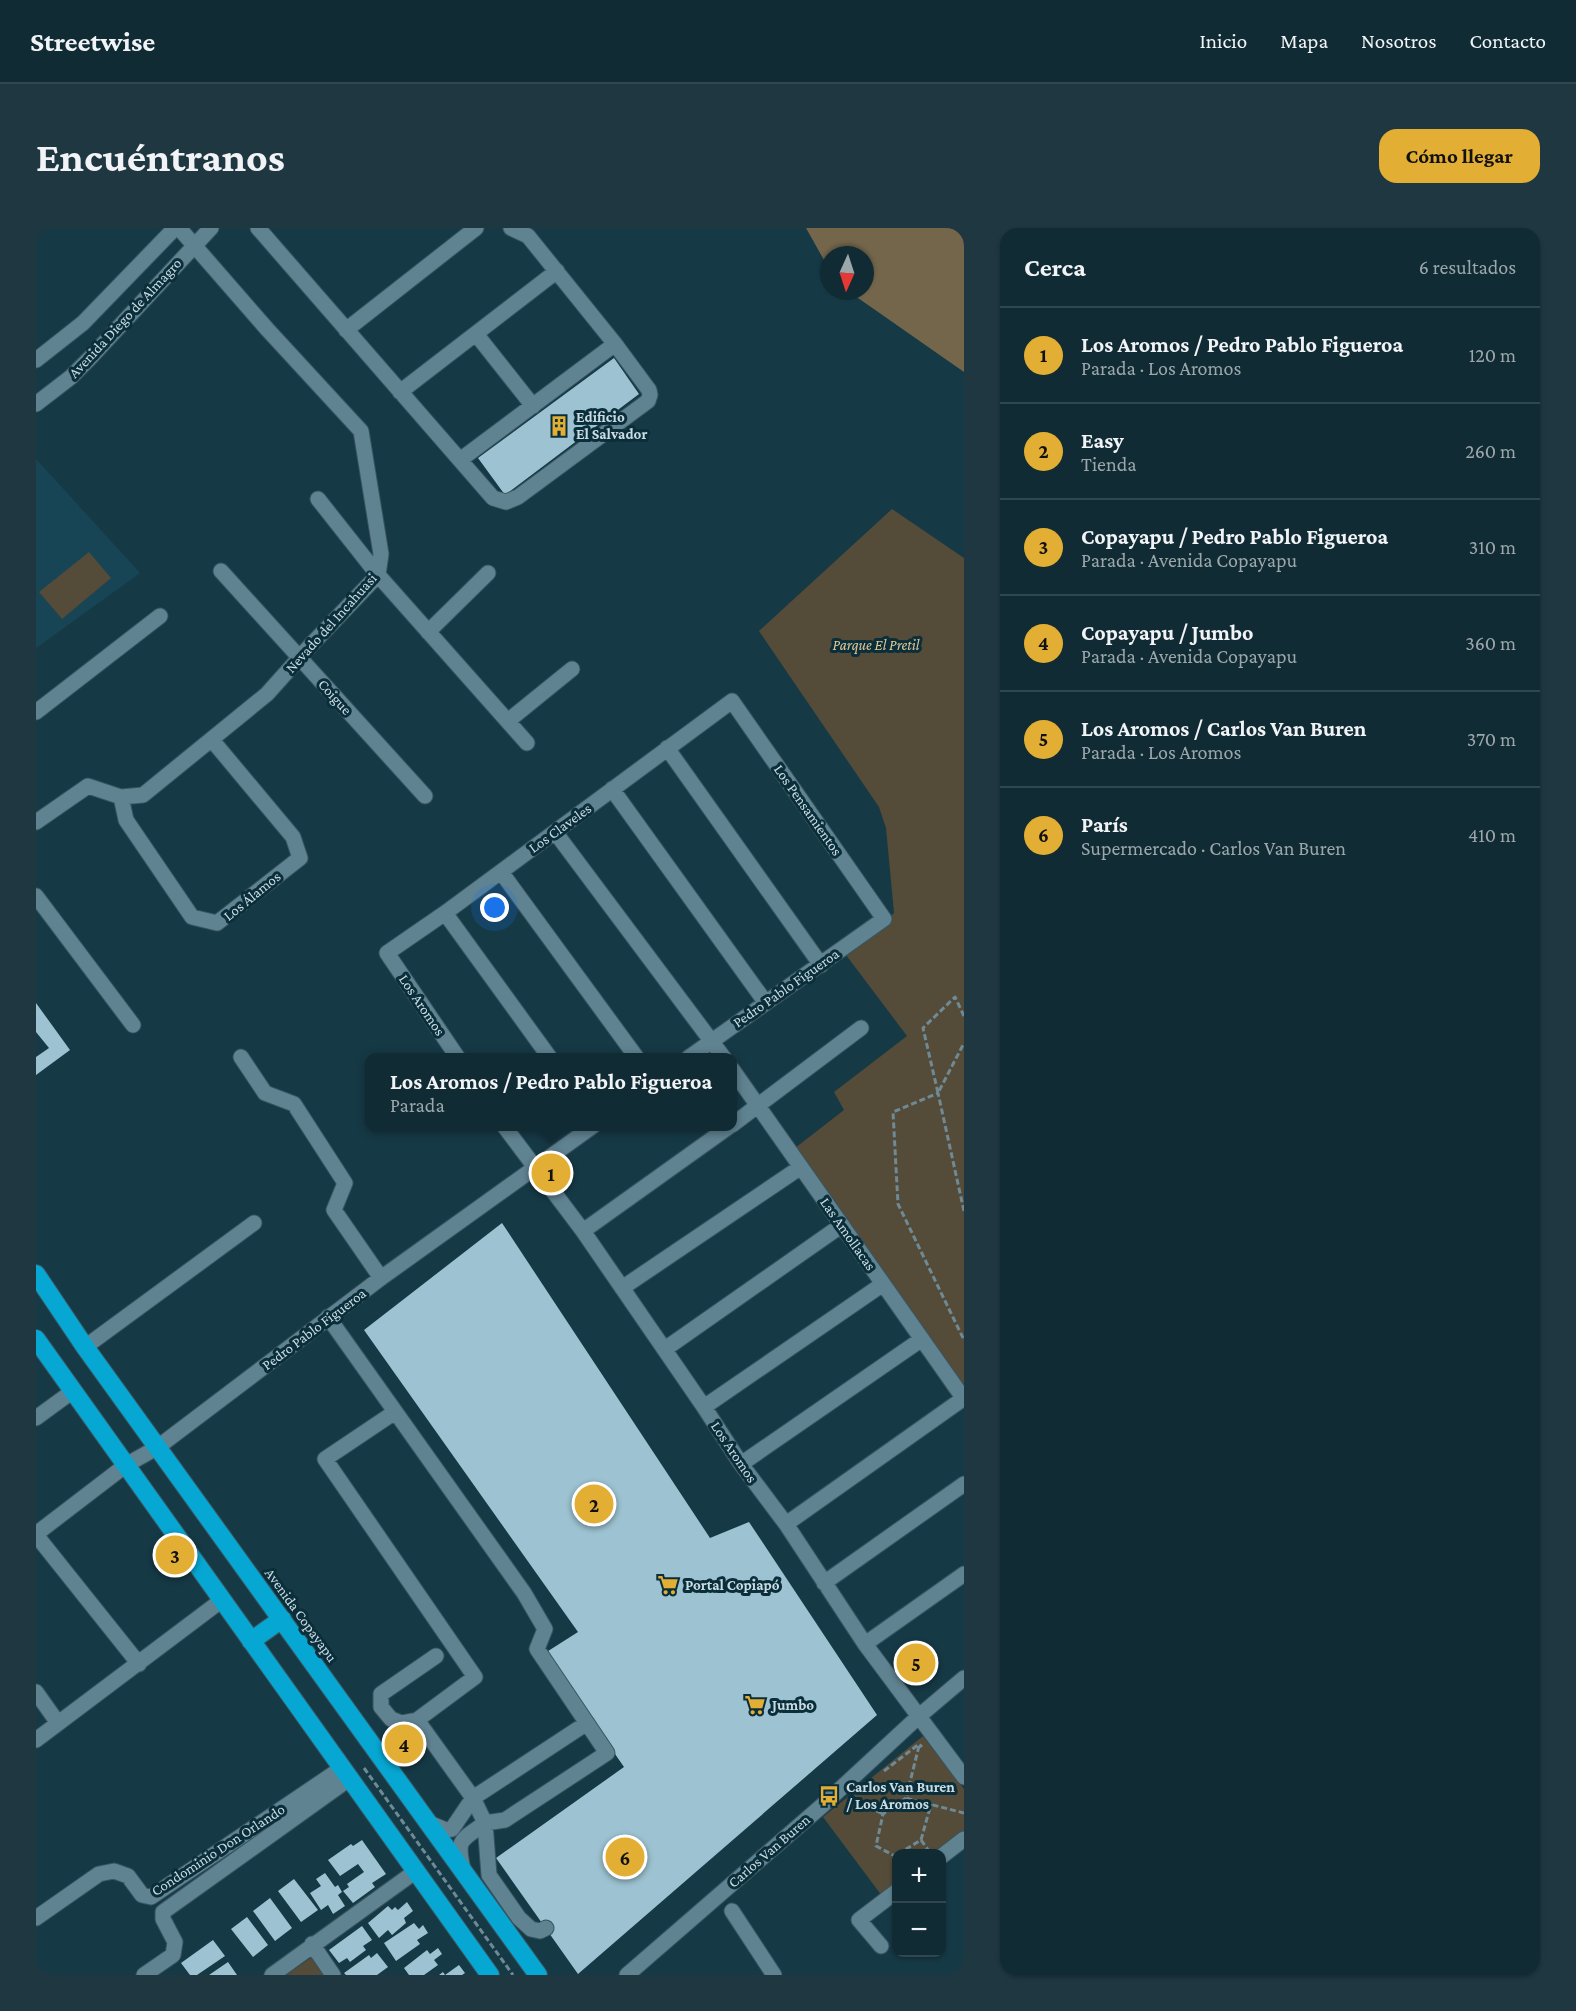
<!DOCTYPE html>
<html lang="es">
<head>
<meta charset="utf-8">
<style>
  :root { --surface:#102b34; --page:#1e3740; --text:#f1f3f6; --muted:#9ca7ac; --line:#30474f; --accent:#e3ae34 }
  body { margin:0; font-family:"Crimson Pro",serif; background:var(--page); color:var(--text) }
  .controls { position:absolute; right:18px; bottom:18px; display:grid; overflow:hidden; border-radius:12px; box-shadow:0 2px 4px #0004 }
  .controls button { width:54px; height:54px; display:grid; place-items:center; padding:0; border:0; border-bottom:2px solid var(--line); background:var(--surface); color:var(--text); font:30px sans-serif }
  .compass { position:absolute; left:784px; top:18px; width:54px; height:54px; border-radius:50%; background:var(--surface); box-shadow:0 2px 4px #0004; rotate:183deg }
  .you { position:absolute; left:459px; top:680px; width:21px; height:21px; margin:-15px; border:4px solid #fff; border-radius:50%; background:#1a73e8; box-shadow:0 0 0 9px #1a73e833 }
  .badge { display:grid; place-items:center; width:39px; height:39px; border-radius:50%; background:var(--accent); color:#111; font-size:20px; font-weight:700 }
  .pin { position:absolute; translate:-50% -50%; border:3px solid #fff; box-shadow:0 2px 6px #0006 }
  .popup { position:absolute; left:329px; top:825px; width:372px; height:78px; box-sizing:border-box; display:grid; place-content:center; border-radius:12px; background:var(--surface); filter:drop-shadow(0 2px 4px #0005); font-size:20px; white-space:nowrap; color:var(--muted) }
  .popup b { font-size:22px; color:var(--text) }
  .popup::after { content:''; position:absolute; left:50%; top:100%; margin-left:-12px; border:12px solid transparent; border-top-color:var(--surface) }
  .list { margin:0; padding:0; list-style:none }
  h2 { display:flex; justify-content:space-between; align-items:center; height:78px; margin:0; padding:0 24px; font-size:26px }
  h2 small { font-size:20px; font-weight:400; color:var(--muted) }
  .list li { display:grid; grid-template-columns:39px 1fr auto; gap:18px; align-items:center; box-sizing:border-box; height:96px; padding:0 24px; border-top:2px solid var(--line) }
  .list b { display:block; font-size:22px; white-space:nowrap }
  .list p { margin:0; font-size:20px; white-space:nowrap; color:var(--muted) }
  .list em { font-size:20px; font-style:normal; color:var(--muted) }
  .map { position:relative; flex:none; width:928px; height:1747px; overflow:hidden; border-radius:18px }
  header { display:flex; align-items:center; gap:36px; box-sizing:border-box; height:84px; padding:0 30px; background:var(--surface); border-bottom:2px solid var(--line) }
  header strong { font-size:28px }
  nav { display:flex; gap:33px; margin-inline-start:auto; font-size:21px }
  .intro { display:flex; align-items:center; justify-content:space-between; box-sizing:border-box; height:144px; padding:0 36px }
  h1 { margin:0; font-size:42px }
  .button { padding:15px 27px; border-radius:18px; background:var(--accent); color:#111; font-size:21px; font-weight:700 }
  main { display:flex; gap:36px; padding:0 36px }
  aside { flex:1; background:var(--surface); border-radius:18px; box-shadow:0 2px 4px #0004 }
  .map>svg:first-child { display:block }
</style>
</head>
<body>
<header>
<strong>Streetwise</strong>
<nav><a>Inicio</a><a>Mapa</a><a>Nosotros</a><a>Contacto</a></nav>
</header>
<div class="intro"><h1>Encuéntranos</h1><a class="button">Cómo llegar</a></div>
<main>
<div class="map">
<svg width="928" height="1747" viewBox="0 0 928 1747">
  <rect width="100%" height="100%" fill="#163946"/>
  <path fill="#184555" d="M0,231L104,345L0,420Z"/>
  <path fill="#544b39" d="M856,281L928,330V1159L759,920L808,882L798,864L871,808L810,727L858,685L850,600L843,579L723,403Z
    M53,324L75,350L26,391L3,364Z
    M887,1508L928,1561V1607L903,1625L861,1626L860,1658L846,1668L787,1589Z
    M276,1729L289,1747H250Z"/>
  <path fill="#74664b" d="M770,0H923L928,5V144L812,63H829V27H793V41Z"/>
  <path fill="#9dc3d2" d="M578,130L603,166L469,267L442,230Z
    M0,775L34,822L0,847V829L13,820L0,804Z
    M466,995L674,1310L713,1294L841,1487L542,1746L460,1630L588,1539L509,1425L542,1404L328,1102Z
    M326,1612L350,1646L336,1655L339,1659L317,1675L307,1663L313,1659L311,1656L328,1644L322,1636L304,1648L292,1632L315,1616L317,1618Z
    M289,1645L299,1659L302,1657L306,1664L302,1667L309,1678L297,1686L292,1677L285,1682L274,1665L285,1658L280,1651Z
    M258,1651L282,1682L265,1694L242,1663Z
    M234,1670L256,1700L239,1713L217,1683Z
    M371,1674L377,1683L368,1690L370,1695L356,1707L352,1702L343,1710L332,1695L352,1678L356,1682L359,1679L362,1682Z
    M211,1689L232,1717L217,1729L195,1701Z
    M378,1695L383,1701L387,1697L392,1705L381,1712L384,1716L360,1733L348,1715Z
    M326,1698L336,1712L327,1718L330,1722L314,1734L311,1730L303,1735L293,1722Z
    M177,1712L189,1728L161,1747H154L145,1735Z
    M402,1720L406,1726L398,1732L402,1737L388,1747H373L368,1740L391,1722L394,1726Z
    M341,1725L352,1739L341,1747H310L308,1745L333,1727L335,1730Z
    M192,1734L201,1747H173Z
    M423,1737L429,1745L426,1747H403L407,1744L409,1747Z"/>
  <g fill="none" stroke-linecap="round" stroke-linejoin="round">
    <g stroke="#385560" stroke-width="17">
      <path id="minor" d="M222,0L457,270L470,274L482,269L612,173L614,167L613,162L579,116L492,8L475,0
        M310,102L440,0
        M440,106L497,178
        M0,132L47,95L139,0
        M364,164L521,43
        M0,176L35,149L55,129L175,0
        M424,232L579,116
        M282,271L342,347L491,515
        M185,343L389,568
        M392,404L452,345
        M0,484L124,388
        M472,493L536,441
        M631,520L785,737
        M576,561L730,775
        M85,569L90,592L156,689L181,695L264,630L257,609L176,512
        M0,594L52,558L85,569L107,567L231,466L274,418L342,347L345,326L325,203L231,101L143,0
        M519,604L688,830
        M465,644L601,830
        M0,668L97,797
        M409,685L514,830
        M205,829L229,865L258,876L309,955L298,982L345,1050
        M422,830L351,725L409,685L696,473L848,691L652,830
        M696,841L928,1171
        M696,897L825,800
        M468,898L547,1003L668,1179L705,1236L750,1296L829,1416L928,1549
        M547,1003L694,898
        M586,1060L765,939
        M292,1089L488,1365L509,1401L501,1421L571,1525L469,1592L449,1595L453,1647L483,1690L495,1701L504,1703L510,1700
        M49,1119L218,995
        M629,1121L806,997
        M668,1179L847,1056
        M359,1184L289,1231L439,1449L381,1492L365,1495L355,1491L345,1479V1466L400,1428
        M0,1190L37,1163
        M705,1236L886,1111
        M750,1296L928,1170
        M0,1306L90,1237L122,1219L345,1050L557,898
        M0,1307L103,1436
        M788,1355L928,1256
        M829,1416L928,1346
        M0,1464L22,1495
        M381,1492L437,1570L449,1595C425,1613 420,1610 427,1641
        M0,1512L186,1372
        M393,1595L410,1602L416,1601L437,1570L551,1495
        M906,1628L928,1611
        M696,1683L738,1747
        M0,1690L63,1646L78,1643L92,1648L106,1667L115,1669L306,1540
        M276,1716L297,1747
        M845,1718L823,1692L861,1663
        M108,1747L137,1727L139,1714L127,1691V1684L313,1551
        M236,1747L380,1643
        M591,1747L788,1576L882,1489L928,1450"/>
    </g>
    <g stroke="#385560" stroke-width="20">
      <path id="highway" d="M0,1046L49,1119L502,1747
        M0,1111L454,1747
        M215,1413L246,1391"/>
    </g>
    <path stroke="#6f8a95" stroke-width="3" stroke-dasharray="6 3" stroke-linecap="butt" d="M928,788L919,769L887,800L902,865L928,815
      M928,983L902,865L857,884L862,976L928,1112
      M883,1518L870,1570L928,1585
      M328,1540L477,1747
      M848,1543L883,1516L886,1519
      M816,1571L847,1586
      M885,1612L893,1623
      M862,1626L885,1612L895,1576
      M861,1627L859,1628L840,1618L847,1586L870,1570"/>
    <use href="#minor" stroke="#608392" stroke-width="15"/>
    <use href="#highway" stroke="#07a7d3" stroke-width="18"/>
  </g>
  <defs>
    <g id="building-bare" transform="scale(1.62)"><path d="M-4-6H4V6H1V3H-1V6H-4ZM-2.5-4.3h1.7v1.8h-1.7ZM.8-4.3h1.7v1.8H.8ZM-2.5-1h1.7V.8h-1.7ZM.8-1h1.7V.8H.8Z" fill="#e3ae34" stroke="#0b2e3b" stroke-width="2.5" paint-order="stroke"/></g>
    <g id="supermarket-bare" transform="scale(1.62)"><path d="M-6-5.5h2.5l.6 2H6L4.5 2H-2.5L-4.4-4H-6ZM-1.5 3.2a1.3 1.3 0 1 0 .1 0ZM3 3.2a1.3 1.3 0 1 0 .1 0Z" fill="#e3ae34" stroke="#0b2e3b" stroke-width="2.5" paint-order="stroke"/></g>
    <g id="bus-bare" transform="scale(1.62)"><path d="M-5-6H5V4H4V6H2V4H-2V6H-4V4H-5ZM-3.5-4V0h7V-4ZM-3.5 1.2v1.5H-2V1.2ZM2 1.2v1.5H3.5V1.2Z" fill="#e3ae34" stroke="#0b2e3b" stroke-width="2.5" paint-order="stroke"/></g>
  </defs>
  <g fill-rule="evenodd">
    <use href="#building-bare" x="523" y="198"/>
    <use href="#supermarket-bare" x="632" y="1357"/>
    <use href="#supermarket-bare" x="719" y="1477"/>
    <use href="#bus-bare" x="793" y="1568"/>
  </g>
  <g text-anchor="middle" dominant-baseline="central" stroke-width="6" stroke-linejoin="round" paint-order="stroke">
    <g font-size="15" fill="#c9dce4" stroke="#0b2e3b">
      <text transform="translate(89 90) rotate(-47)">Avenida Diego de Almagro</text>
      <text transform="translate(295 395) rotate(-48)">Nevado del Incahuasi</text>
      <text transform="translate(299 469) rotate(48)">Coigue</text>
      <text transform="translate(772 582) rotate(55)">Los Pensamientos</text>
      <text transform="translate(524 600) rotate(-36)">Los Claveles</text>
      <text transform="translate(216 668) rotate(-39)">Los Álamos</text>
      <text transform="translate(750 760) rotate(-35)">Pedro Pablo Figueroa</text>
      <text transform="translate(386 777) rotate(56)">Los Aromos</text>
      <text transform="translate(812 1006) rotate(55)">Las Amollacas</text>
      <text transform="translate(278 1101) rotate(-37)">Pedro Pablo Figueroa</text>
      <text transform="translate(698 1224) rotate(56)">Los Aromos</text>
      <text transform="translate(265 1387) rotate(54)">Avenida Copayapu</text>
      <text transform="translate(182 1622) rotate(-33)">Condominio Don Orlando</text>
      <text transform="translate(733 1623) rotate(-41)">Carlos Van Buren</text>
    </g>
    <g font-size="15" font-weight="bold" fill="#c9dce4" stroke="#0b2e3b" text-anchor="start">
      <text x="540" y="189">Edificio<tspan x="540" dy="17">El Salvador</tspan></text>
      <text x="649" y="1357">Portal Copiapó</text>
      <text x="736" y="1477">Jumbo</text>
      <text x="810" y="1559">Carlos Van Buren<tspan x="810" dy="17">/ Los Aromos</tspan></text>
    </g>
    <g font-size="15" font-style="italic" fill="#e2c794" stroke="#0b2e3b">
      <text x="840" y="417">Parque El Pretil</text>
    </g>
  </g>
</svg>
<div class="controls">
<button>+</button>
<button>−</button>
</div>
<svg class="compass" viewBox="-18 -18 36 36"><path d="M0-13l5 13h-10z" fill="#e53935"/><path d="M0 13l5-13h-10z" fill="#9ca7ac"/></svg>
<div class="you"></div>
<div class="pin badge" style="left:515px;top:945px">1</div>
<div class="popup"><b>Los Aromos / Pedro Pablo Figueroa</b>Parada</div>
<div class="pin badge" style="left:558px;top:1276px">2</div>
<div class="pin badge" style="left:139px;top:1327px">3</div>
<div class="pin badge" style="left:368px;top:1516px">4</div>
<div class="pin badge" style="left:880px;top:1435px">5</div>
<div class="pin badge" style="left:589px;top:1629px">6</div>
</div>
<aside>
<h2>Cerca<small>6 resultados</small></h2>
<ul class="list">
<li><span class="badge">1</span><div><b>Los Aromos / Pedro Pablo Figueroa</b><p>Parada · Los Aromos</p></div><em>120 m</em></li>
<li><span class="badge">2</span><div><b>Easy</b><p>Tienda</p></div><em>260 m</em></li>
<li><span class="badge">3</span><div><b>Copayapu / Pedro Pablo Figueroa</b><p>Parada · Avenida Copayapu</p></div><em>310 m</em></li>
<li><span class="badge">4</span><div><b>Copayapu / Jumbo</b><p>Parada · Avenida Copayapu</p></div><em>360 m</em></li>
<li><span class="badge">5</span><div><b>Los Aromos / Carlos Van Buren</b><p>Parada · Los Aromos</p></div><em>370 m</em></li>
<li><span class="badge">6</span><div><b>París</b><p>Supermercado · Carlos Van Buren</p></div><em>410 m</em></li>
</ul>
</aside>
</main>
</body>
</html>
